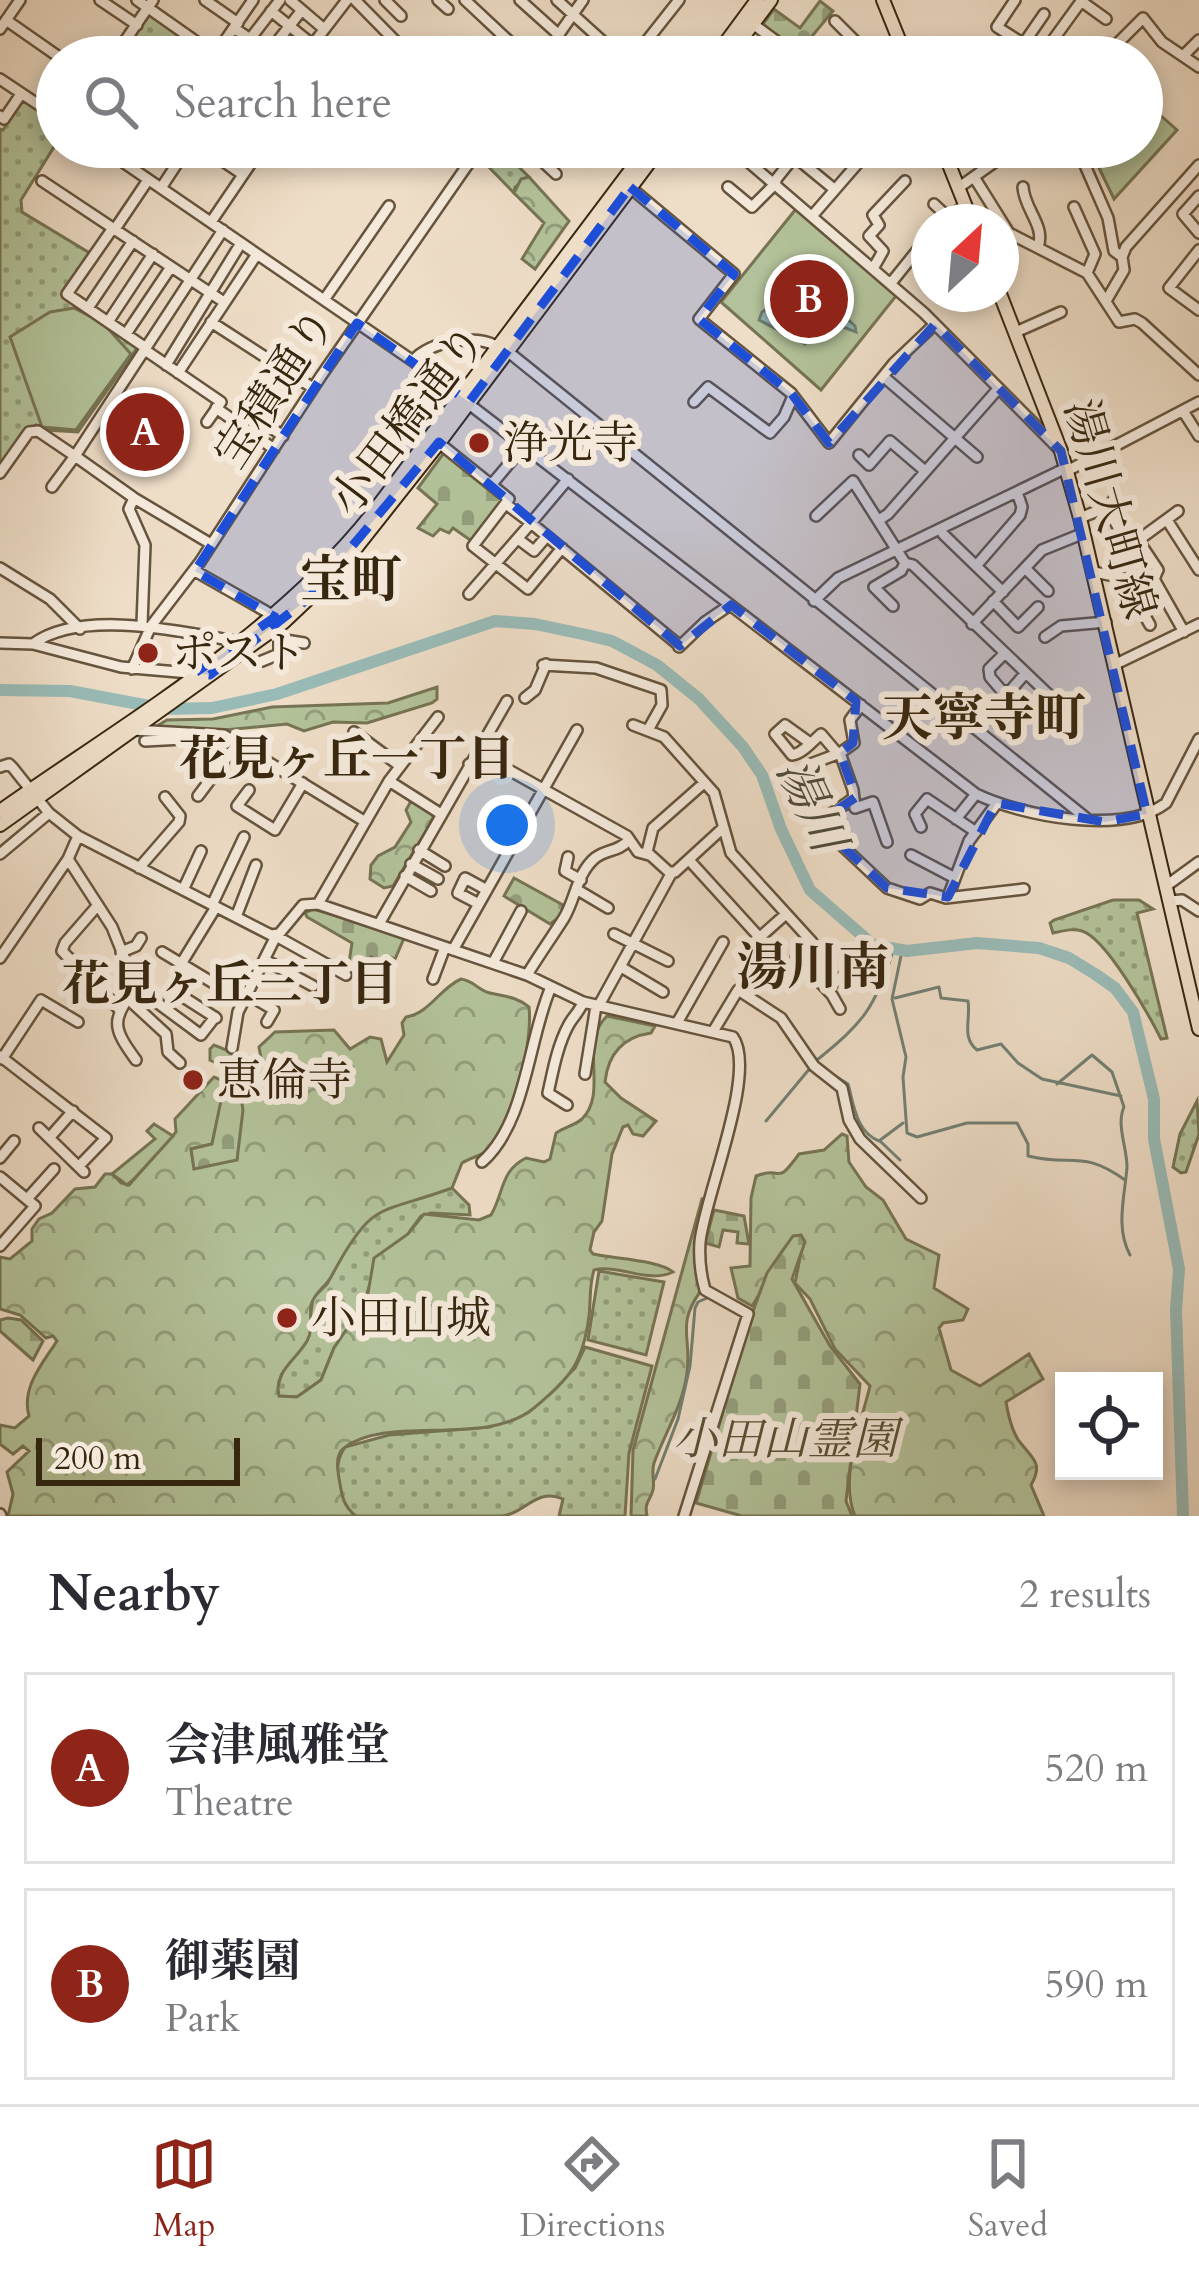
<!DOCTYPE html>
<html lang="en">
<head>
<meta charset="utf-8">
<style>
  :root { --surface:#fff; --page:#f7f7f7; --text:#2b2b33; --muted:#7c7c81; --line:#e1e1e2; --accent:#8f2418 }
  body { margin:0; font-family:Cardo,"Noto Serif JP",serif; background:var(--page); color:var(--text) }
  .controls { position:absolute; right:36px; bottom:36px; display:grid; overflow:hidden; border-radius:0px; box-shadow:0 6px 18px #0003 }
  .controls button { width:108px; height:108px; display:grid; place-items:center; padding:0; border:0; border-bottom:3px solid var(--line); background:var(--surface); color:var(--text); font:60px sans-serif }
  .compass { position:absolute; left:911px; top:204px; width:108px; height:108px; border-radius:50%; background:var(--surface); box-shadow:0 6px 18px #0003; rotate:26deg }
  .scale { position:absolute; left:36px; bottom:30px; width:204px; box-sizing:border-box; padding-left:12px; border:6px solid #38270f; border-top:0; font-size:33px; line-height:42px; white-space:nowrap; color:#38270f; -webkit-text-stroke:9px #f4e9db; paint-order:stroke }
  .you { position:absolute; left:507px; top:825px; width:42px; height:42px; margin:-30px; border:9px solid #fff; border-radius:50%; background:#1a73e8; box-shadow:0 0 0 18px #1a73e833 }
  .badge { display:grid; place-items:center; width:78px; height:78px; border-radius:50%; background:var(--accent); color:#fff; font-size:39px; font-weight:700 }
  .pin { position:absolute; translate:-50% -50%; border:6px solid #fff; box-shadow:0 3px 12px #0006 }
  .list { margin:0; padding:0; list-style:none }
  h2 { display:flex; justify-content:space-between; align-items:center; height:156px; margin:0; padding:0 48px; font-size:51px }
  h2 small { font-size:39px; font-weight:400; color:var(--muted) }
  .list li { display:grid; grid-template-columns:78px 1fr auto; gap:36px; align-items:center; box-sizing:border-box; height:192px; margin:0 24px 24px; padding:0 24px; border:3px solid var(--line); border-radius:0px }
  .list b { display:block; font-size:45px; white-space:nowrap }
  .list p { margin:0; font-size:39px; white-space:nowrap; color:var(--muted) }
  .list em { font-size:39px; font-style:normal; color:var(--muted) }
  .icon { flex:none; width:66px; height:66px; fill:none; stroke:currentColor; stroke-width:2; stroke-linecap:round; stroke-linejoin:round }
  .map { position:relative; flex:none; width:1199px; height:1516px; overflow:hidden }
  .search { position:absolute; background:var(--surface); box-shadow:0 6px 18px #0003; left:36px; right:36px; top:36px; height:132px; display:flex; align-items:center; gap:30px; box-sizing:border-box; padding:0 42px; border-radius:66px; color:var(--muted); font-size:45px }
  .sheet { height:588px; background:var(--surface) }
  nav { display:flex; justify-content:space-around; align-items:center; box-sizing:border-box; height:168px; border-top:3px solid var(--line); background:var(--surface); font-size:33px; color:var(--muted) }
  nav a { display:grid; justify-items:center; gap:6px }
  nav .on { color:var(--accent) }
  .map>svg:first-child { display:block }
</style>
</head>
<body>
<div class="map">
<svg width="1199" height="1516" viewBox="0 0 1199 1516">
  <defs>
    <pattern id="grass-dots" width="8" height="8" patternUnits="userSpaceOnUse" patternTransform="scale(3)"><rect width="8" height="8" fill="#b3c29a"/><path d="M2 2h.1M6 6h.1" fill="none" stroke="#939e7c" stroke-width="1.8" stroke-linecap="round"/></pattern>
    <pattern id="forest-crowns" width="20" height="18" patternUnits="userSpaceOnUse" patternTransform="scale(3)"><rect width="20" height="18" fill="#b3c29a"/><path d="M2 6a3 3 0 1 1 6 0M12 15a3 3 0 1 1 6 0" fill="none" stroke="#939e7c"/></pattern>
    <pattern id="cemetery-stones" width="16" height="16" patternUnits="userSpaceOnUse" patternTransform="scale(3)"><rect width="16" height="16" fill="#b3c29a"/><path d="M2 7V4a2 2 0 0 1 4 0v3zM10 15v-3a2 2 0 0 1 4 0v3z" fill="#939e7c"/></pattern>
  </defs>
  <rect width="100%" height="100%" fill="#eeddc7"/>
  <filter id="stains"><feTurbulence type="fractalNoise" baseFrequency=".00167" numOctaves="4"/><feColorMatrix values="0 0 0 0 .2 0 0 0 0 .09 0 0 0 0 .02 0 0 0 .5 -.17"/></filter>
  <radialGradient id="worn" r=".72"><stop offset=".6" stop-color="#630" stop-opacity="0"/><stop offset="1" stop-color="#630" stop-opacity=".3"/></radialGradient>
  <path fill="url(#grass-dots)" stroke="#767454" stroke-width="3" d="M147,12L217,57H136L143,47L130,36Z
    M24,97L57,118V142L21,200L22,212L93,255L67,295L137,343V348L78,432L45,430L36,425L0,476V129L3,130Z
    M488,147H499L529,177L515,187L514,193L481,159Z
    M1113,900H1139L1153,909L1137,913L1167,1038L1161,1039C1149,1015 1106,938 1082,931C1072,928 1063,931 1053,933L1050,923L1054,920Z
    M1197,1101L1199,1134L1186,1172L1181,1173L1173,1167L1180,1134Z
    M452,1188L469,1205L470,1215L431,1213L421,1216L369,1287L363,1307L334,1348L321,1380L297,1397L279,1396L277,1388L283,1371L307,1340L313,1298L327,1284L349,1243L368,1219L386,1207Z
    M599,1271L664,1282L646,1355L588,1340Z
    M585,1347L652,1366L629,1453L625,1516H559L563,1499C537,1487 524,1514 502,1516C454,1516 404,1516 355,1516C338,1501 331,1466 345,1447L389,1435L490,1427L529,1412L575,1368Z"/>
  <path fill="url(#forest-crowns)" stroke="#767454" stroke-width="3" d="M529,177L569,221L535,269L522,259L544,223L514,193L521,179Z
    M437,687V699L432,703L367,723L333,722L304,731L287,724L224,730L158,729L157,726L167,720L213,719L272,707L388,703Z
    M411,801L433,813V819L393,886L384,888L370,879L371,865L378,856L395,847L411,822L406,810Z
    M461,979C475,981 477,990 490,993C506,997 515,996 529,1007C533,1040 514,1129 487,1151C480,1156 470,1158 462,1163L452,1188C378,1215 373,1199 332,1275C327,1286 314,1292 311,1305C309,1317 314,1328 307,1341C296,1360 273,1372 279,1396L297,1397L321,1380L334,1348L367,1299L374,1258L408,1234L424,1214L479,1220L491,1215C504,1193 500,1171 526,1158L544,1162L550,1159L556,1133C564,1127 574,1126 582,1119C609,1092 578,1044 607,1016L655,1026L651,1033C623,1037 608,1054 605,1082L621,1098L656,1121L643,1136L633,1134L628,1125L623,1127L612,1154L602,1221L594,1232L590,1250L593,1254C615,1259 659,1260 673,1272C649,1284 619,1264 594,1270C589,1286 591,1299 589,1316C583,1363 571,1377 534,1408C486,1448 387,1414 344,1448C334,1456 338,1472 340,1484C342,1497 344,1507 356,1516H8L13,1494L7,1472L29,1451L23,1446L13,1454L0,1444V1425L15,1428L29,1416C21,1388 42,1364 57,1341L53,1336L46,1338L20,1315L0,1309V1257L10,1259L32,1241V1229L39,1219L52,1213L75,1189L95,1187L105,1174H113L121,1183L129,1185L176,1132L175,1119L214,1077L226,1082L212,1144L191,1149L194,1168L237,1159L238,1079L233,1071L210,1060V1049L214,1045L256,1062L261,1058L259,1047L275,1032L334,1030L350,1049L370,1037L381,1039L387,1062L404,1035L402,1023L406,1017C430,1013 440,988 461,979Z
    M842,1134L847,1136L849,1162L866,1187L883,1200L906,1239L939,1255L934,1288L968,1309L963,1320L943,1323L939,1328L951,1370L980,1386L1029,1354L1043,1379L1006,1402C1008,1414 1012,1431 1019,1441C1032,1458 1044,1463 1031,1485L1044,1516H855C839,1479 861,1423 870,1386L835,1349L810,1299L795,1283L803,1243L791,1240C770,1264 767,1284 752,1306L738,1298L731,1268L750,1266L751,1198L756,1176C785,1165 774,1188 799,1154L824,1150Z
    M702,1199L705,1200L697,1246L700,1292C676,1325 692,1338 687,1373C683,1405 665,1433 654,1463C651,1472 655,1482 653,1490C650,1502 644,1501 647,1516H631L633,1450Z"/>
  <path fill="url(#cemetery-stones)" stroke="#767454" stroke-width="3" d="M820,1L833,11L798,53L763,24L774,9L800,28Z
    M446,450L507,499L473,542L453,528L449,533L440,529L433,536L418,528L437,504L418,488Z
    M514,878L563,905L561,916L550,924L504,896Z
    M313,909L405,936L395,959L390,957L385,963L371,957L363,971L349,963L352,943L307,917L305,913Z
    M238,1079L243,1110L237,1160L194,1169L191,1149L212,1144L225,1081Z
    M154,1124L173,1136L133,1180L127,1185L112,1174L155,1139L147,1131Z
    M714,1210L744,1216L749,1244L737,1243L738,1232L723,1230L719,1247L705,1243Z
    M801,1235L805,1242L792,1279L830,1346L860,1384L846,1501L852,1516H742L696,1503L752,1314L767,1273L793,1236Z
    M8,1318L21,1320L43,1341L33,1360L0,1331V1320Z"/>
  <path fill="#b3c29a" stroke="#767454" stroke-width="3" d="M1142,99L1177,130L1114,199L1089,147H1142Z
    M796,209L896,296L821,390L721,302Z
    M74,308L103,323L131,354L76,430L42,427L10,337L50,312Z"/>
  <path fill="#99bbb7" stroke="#728074" stroke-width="3" d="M801,289L819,294L855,326L856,332L830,322L820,325L819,310L809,305L800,308L798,318L806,327L818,326L805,344L759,320L762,312Z"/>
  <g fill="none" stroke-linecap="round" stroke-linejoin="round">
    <path stroke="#728074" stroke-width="3" d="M1162,426L1180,418
      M902,951L892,999L906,1057L903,1077L907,1133L917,1137L967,1123H1017L1028,1144V1156C1072,1167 1082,1149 1125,1180
      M895,998L939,987L941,998L968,1001C971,1020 961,1037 977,1050L1001,1044L1018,1063L1042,1079L1121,1096
      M817,1060C863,1023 875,1008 893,951
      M832,1074L848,1084C854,1105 856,1132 879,1141L903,1123
      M1057,1084L1092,1055L1112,1072L1124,1107C1116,1125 1127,1147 1127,1167C1125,1196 1115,1227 1130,1255
      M766,1121L811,1067
      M880,1141L900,1160
      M655,1479L678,1419L690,1366L695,1308L698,1302L707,1298"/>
    <path stroke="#99bbb7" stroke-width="12" d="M0,690L70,691L165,709L212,708L277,694L495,621L535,624L587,635L612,641L657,665L699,699L743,747L762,775L781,829L810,890L873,945L907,951L977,943L1039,948L1069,958L1095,974L1115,988L1133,1012L1154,1099V1139L1179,1269L1176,1310L1183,1516"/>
    <g stroke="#66543d" stroke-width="14">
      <path id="minor" d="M100,0L137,25
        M137,0L218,57
        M205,0L238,23
        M290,0L324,29
        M355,0L411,57
        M385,0L401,16
        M438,0L448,9
        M465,0L526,57
        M520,0L559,35
        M557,0L620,57
        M1015,0L997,27L1044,57
        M1081,1L1106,19
        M271,11L313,45
        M6,20L59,57
        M835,21L871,57
        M753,24L798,57
        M234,28L277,57
        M0,29L20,0
        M250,39L280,0
        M1052,41L1078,57
        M1024,43L1044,14
        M269,52L302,10
        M1185,54L1199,40
        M215,55L253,0
        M114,57L153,0
        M303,57L347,0
        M543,57L583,0
        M634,57L679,0
        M1047,57L1053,40L1082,0
        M1104,57L1143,18L1162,42L1199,67
        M0,79L57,117
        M0,116L4,119L21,94
        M101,147L413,361L976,794C1022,816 1123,836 1166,803L1199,739
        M159,147L179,161
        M202,147L242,174
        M442,147L467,166
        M527,147L556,174
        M731,147L924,313L1061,451
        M783,147L834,189
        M1077,147L1108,218L1114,251L1122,257L1126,247L1199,165
        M974,177L1009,233L1087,273L1119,322L1135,319L1142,323L1199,375
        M42,181L224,302
        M774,182L802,147
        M626,184L734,274L699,319L791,393L829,443L894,363L935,324
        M728,187L752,207L776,183
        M1023,187C1024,209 1046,226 1038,247
        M161,188L188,147
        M958,188L1016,147
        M1199,196L1183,214L1199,233
        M934,204L949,218L965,205
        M1074,207L1095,254L1087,273
        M813,215L872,147
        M211,222L262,147
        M113,228L67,294L146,348
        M115,229L148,180
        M1199,250L1169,288L1199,310
        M874,267L883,251L869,236L879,225L873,215L905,181
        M891,283L928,237
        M324,300L389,206
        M1106,301L1124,270L1122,257
        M88,308L133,241
        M108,322L153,254
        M211,322L313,388
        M1016,332L1061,312
        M126,334L171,267
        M145,350L221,402L207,422
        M506,350L1086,818
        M413,361C429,341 476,333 498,347
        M166,365L241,243
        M178,373L257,254
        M884,377L977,457
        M694,402L708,387L770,433L784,417L793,396
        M216,408L274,449
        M244,409L283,436
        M1183,411L1199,436
        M439,443L509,499L473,546L528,589L562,548
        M859,455L869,465L890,441L925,471
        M1067,471L1199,402
        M0,473L29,432L38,431L75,456L52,487
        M492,484L524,446
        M134,498L129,509L145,545L142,624
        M506,504L531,523L568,479
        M1107,507L1126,542L1133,544L1178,511
        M816,516L853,481L905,563L901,571L874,587L893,606
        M1080,518L1107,507L1115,499
        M879,520L888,514L998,389
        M1167,520L1199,570
        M943,534L1003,592
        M518,539L534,551L547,536
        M1138,540L1158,570L1154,579L1184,632
        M211,544L134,498L75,456L223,230
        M905,563L913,565L1048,694
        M976,566L1020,515L1022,507L1017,492
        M0,568L50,599L80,629
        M1025,568L1048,591
        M195,571L274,616
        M1094,572L1124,578L1150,625
        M469,594L531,523L680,646
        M814,601L838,578L1066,468
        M993,601L1018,627L1038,607
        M972,624L1042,550L1084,533
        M271,631L285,640L304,643
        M1045,637L1061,626L1106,622
        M0,643L33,644L121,667L201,674
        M33,644C82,608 184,632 240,642
        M679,647L705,622L730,605
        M1003,655L989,669L990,677L1002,691H1010L1024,675
        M262,661L279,654V638
        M1116,664L1199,624
        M543,665L596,668L661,690L662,705L648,730
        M132,669L151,626L200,562L321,376L480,147
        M525,698L535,690L546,664
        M633,725L664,737L714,793L731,853L812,942L796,957L832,995L840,1009
        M133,730L224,735L364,821
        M354,732L400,766
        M145,741L183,739
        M810,743L785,725L775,734L792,755C802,754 813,741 821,734L838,754
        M840,753L853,790L855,808L873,802L887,842
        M469,764L507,769L627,836L638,852L649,855
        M808,765L840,753L854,743L850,720L861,705
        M0,767L9,764L13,768L49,813L78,836L271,935L279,934L303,905L318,904L527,975L583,1002L733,1037C758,1072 704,1198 700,1242C699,1257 701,1276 705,1290L748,1314L684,1516
        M389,781L441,814
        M704,783L653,828L647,852L669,872H675L723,828
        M249,790L237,806L275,830L303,783
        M198,796L238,743
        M854,798L818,823L887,888L920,899L930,893L946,898L1024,889
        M956,819L976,794
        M921,827L915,814L927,799L976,832
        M78,836L68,859L112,927L136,987C112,1020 111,1026 136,1060
        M419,850L445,866
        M0,854L49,813
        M911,855L955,878
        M568,857L565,871L581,880
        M689,860L780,960
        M411,864L438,879
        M139,868L179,822L180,816L165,797
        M405,876L431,891
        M1166,886L1199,862
        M576,889L608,908
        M183,890L201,851
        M948,897L969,841L997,803
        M1170,901L1182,900L1199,911
        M318,904L389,781L438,717
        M479,904L458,893L465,878L487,890
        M98,905L65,943L62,951L119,1009
        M212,905L244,837
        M236,917L256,865
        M379,924L507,701
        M614,934L668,961
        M759,938L786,914
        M453,950L577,730
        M121,952L136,946L141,938
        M162,952L243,1001
        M0,958L68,859
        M265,960L313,986
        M493,963L521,911
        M181,964L216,907
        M621,967L663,992
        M190,969L177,993L216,1018
        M527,975C539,955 552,937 564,918C575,900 577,873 595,858C606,849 618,852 628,841
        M433,979L445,947
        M136,987L201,1035L215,1017
        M827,989L846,973
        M247,994L274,1010L267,1022
        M128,999L166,1034L168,1052L180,1063
        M598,1007L672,872
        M677,1023L723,942
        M714,1030L738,990L781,1018L814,1066L842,1088L849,1120L860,1139L921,1198
        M232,1048L238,1012L276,936L346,975
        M0,1056L106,1138L79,1166
        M2,1059L41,1000L78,1022
        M585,1074L596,1006
        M567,1105L548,1093C553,1071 557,1047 568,1026C573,1016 579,1013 583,1002
        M39,1128L84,1172
        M50,1137L73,1111
        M0,1158L14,1141
        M482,1162C527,1122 528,1039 551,987
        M0,1177L35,1206L0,1246
        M27,1199L54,1169
        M0,1514L1,1516"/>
    </g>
    <g stroke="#38270f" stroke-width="16">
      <path id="major" d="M883,0L906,57
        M715,57L757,0
        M728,57L771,0
        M942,147L972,222
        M1000,294L1061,451L1080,518L1199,1029
        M0,811C128,721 274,637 372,514L648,147
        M0,825L284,622L337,572L439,443L661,147"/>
    </g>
    <use href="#minor" stroke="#f4e9db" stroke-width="9"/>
    <use href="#major" stroke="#eeddc7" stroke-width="12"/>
  </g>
  <path fill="#1d4ed8" fill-opacity="0.2" stroke="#1d4ed8" stroke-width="9" stroke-dasharray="24 15" stroke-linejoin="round" d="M630,187L734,274L699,319L791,393L829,443L935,324L1061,451L1147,814L1105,822L996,803L948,897L887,888L818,823L856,797L840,753L853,743L856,701L731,605L680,646L439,442L309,598L210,675L195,673L275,617L195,571L357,323L469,402Z"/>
  <g fill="#8f2418" stroke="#f4e9db" stroke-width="4.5">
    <circle cx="479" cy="443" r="12"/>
    <circle cx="148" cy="653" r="12"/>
    <circle cx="193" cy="1080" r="12"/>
    <circle cx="287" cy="1318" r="12"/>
  </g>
  <g text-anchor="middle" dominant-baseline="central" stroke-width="12" stroke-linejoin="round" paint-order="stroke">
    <g font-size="45" fill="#38270f" stroke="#f4e9db">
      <text transform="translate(275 388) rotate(-57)">宝積通り</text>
      <text transform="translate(408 420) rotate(-53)">小田橋通り</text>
      <text transform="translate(1110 509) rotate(74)">湯川大町線</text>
    </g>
    <g font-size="45" fill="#38270f" stroke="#f4e9db" text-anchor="start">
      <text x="503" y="443">浄光寺</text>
      <text x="172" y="653">ポスト</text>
      <text x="217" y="1080">恵倫寺</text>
      <text x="311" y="1318">小田山城</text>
    </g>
    <g font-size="45" font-style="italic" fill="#574e32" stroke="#f4e9db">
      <text x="785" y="1439">小田山霊園</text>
    </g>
    <g font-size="48" font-weight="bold" fill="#38270f" stroke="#f4e9db">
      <text x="347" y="759">花見ヶ丘一丁目</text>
      <text x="230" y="984">花見ヶ丘三丁目</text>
    </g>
    <g font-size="48" font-style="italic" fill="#504c39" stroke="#f4e9db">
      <text transform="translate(811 805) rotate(65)">湯川</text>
    </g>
    <g font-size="51" font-weight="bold" fill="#38270f" stroke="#f4e9db">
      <text x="351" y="581">宝町</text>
      <text x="984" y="719">天寧寺町</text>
      <text x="813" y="968">湯川南</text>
    </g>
  </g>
  <rect width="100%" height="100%" filter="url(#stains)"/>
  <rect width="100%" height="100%" fill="url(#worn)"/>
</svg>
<div class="controls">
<button><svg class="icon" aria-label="locate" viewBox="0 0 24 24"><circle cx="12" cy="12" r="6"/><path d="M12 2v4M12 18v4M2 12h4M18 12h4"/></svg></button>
</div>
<svg class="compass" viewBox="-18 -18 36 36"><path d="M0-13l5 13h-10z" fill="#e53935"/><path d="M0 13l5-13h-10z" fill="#7c7c81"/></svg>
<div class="scale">200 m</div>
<div class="you"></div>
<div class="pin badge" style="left:145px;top:432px">A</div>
<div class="pin badge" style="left:809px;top:299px">B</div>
<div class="search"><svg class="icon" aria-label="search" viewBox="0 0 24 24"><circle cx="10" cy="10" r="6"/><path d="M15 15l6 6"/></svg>Search here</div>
</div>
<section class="sheet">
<h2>Nearby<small>2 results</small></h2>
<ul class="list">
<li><span class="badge">A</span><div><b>会津風雅堂</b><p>Theatre</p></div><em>520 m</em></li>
<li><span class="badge">B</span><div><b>御薬園</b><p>Park</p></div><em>590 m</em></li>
</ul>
</section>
<nav>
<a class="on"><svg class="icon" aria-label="map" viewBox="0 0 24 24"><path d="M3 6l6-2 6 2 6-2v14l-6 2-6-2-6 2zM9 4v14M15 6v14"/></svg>Map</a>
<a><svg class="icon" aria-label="directions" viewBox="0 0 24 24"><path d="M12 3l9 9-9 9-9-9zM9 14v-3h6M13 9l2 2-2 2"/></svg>Directions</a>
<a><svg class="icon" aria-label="saved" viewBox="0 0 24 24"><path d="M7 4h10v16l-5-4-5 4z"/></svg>Saved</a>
</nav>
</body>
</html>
